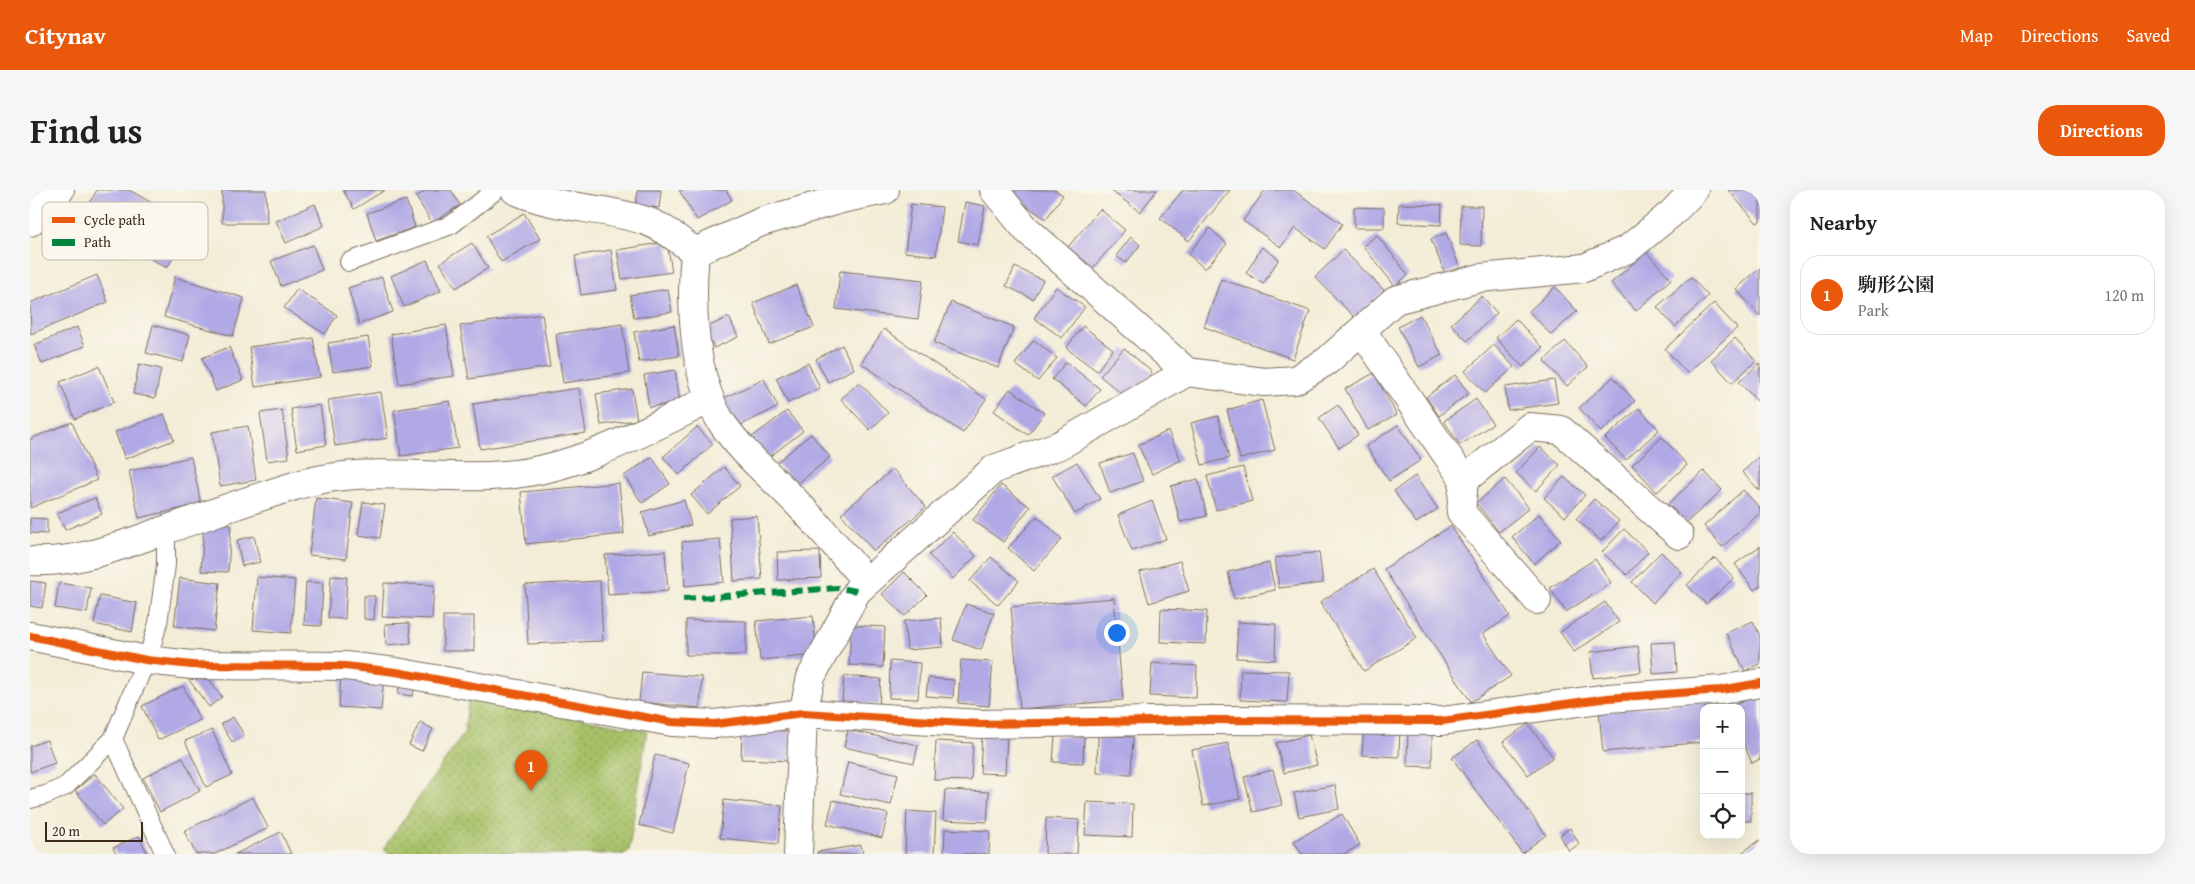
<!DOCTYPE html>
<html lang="en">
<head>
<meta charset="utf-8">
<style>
  :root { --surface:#fff; --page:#f6f6f6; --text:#222; --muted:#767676; --line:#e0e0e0; --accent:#ea580c }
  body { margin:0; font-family:"Gentium Book Plus","Noto Serif JP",serif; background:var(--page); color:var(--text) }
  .controls { position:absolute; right:15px; bottom:15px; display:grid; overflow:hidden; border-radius:10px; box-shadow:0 5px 20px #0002 }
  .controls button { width:45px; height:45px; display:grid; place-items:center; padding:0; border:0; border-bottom:1px solid var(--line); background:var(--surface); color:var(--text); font:25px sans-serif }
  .scale { position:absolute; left:15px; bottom:12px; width:98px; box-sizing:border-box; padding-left:5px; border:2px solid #3b2a1e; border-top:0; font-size:14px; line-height:18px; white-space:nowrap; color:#3b2a1e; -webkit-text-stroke:4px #fbf7ec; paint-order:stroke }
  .you { position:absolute; left:1086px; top:442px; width:18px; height:18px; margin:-12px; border:4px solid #fff; border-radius:50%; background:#1a73e8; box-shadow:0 0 0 8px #1a73e833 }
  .badge { display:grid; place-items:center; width:32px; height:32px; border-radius:50%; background:var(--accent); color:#fff; font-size:16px; font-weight:700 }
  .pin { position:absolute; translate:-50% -41px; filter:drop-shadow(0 1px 2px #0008) }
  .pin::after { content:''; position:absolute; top:26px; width:18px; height:15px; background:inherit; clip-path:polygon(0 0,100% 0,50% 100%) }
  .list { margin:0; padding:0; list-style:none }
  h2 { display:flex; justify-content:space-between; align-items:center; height:65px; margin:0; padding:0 20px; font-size:21px }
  h2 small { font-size:16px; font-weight:400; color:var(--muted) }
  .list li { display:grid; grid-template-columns:32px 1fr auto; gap:15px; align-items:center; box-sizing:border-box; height:80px; margin:0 10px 10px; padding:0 10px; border:1px solid var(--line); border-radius:20px }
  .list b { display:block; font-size:19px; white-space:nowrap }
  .list p { margin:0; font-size:16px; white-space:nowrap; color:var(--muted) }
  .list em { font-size:16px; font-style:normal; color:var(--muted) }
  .icon { flex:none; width:28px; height:28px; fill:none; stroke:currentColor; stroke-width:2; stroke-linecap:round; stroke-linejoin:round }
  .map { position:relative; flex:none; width:1730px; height:664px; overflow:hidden; border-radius:20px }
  header { display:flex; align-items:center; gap:30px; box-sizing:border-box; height:70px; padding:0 25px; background:var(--accent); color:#fff }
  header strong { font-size:24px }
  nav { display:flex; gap:28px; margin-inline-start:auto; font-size:18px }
  .intro { display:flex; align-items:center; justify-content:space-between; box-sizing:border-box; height:120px; padding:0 30px }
  h1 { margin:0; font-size:35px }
  .button { padding:12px 22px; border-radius:20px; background:var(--accent); color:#fff; font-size:18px; font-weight:700 }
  main { display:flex; gap:30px; padding:0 30px }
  aside { flex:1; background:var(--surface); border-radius:20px; box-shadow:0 5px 20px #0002 }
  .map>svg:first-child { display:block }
</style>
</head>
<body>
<header>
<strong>Citynav</strong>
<nav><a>Map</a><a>Directions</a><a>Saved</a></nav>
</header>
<div class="intro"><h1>Find us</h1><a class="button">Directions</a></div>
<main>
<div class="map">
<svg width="1730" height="664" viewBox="0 0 1730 664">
  <defs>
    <pattern id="park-dots" width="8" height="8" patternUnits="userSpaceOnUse" patternTransform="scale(1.25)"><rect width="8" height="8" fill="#a7c167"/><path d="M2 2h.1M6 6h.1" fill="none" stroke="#899d54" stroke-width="1.8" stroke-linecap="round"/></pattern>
  </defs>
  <rect width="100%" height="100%" fill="#fbf7ec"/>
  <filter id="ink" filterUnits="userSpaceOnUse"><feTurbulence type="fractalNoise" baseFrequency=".02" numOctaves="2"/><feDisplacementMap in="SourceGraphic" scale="10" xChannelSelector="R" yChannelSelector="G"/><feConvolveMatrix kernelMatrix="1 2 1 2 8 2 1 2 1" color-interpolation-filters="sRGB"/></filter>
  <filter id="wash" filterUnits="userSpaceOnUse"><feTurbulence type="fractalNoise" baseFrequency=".0096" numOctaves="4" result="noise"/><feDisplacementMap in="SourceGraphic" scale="20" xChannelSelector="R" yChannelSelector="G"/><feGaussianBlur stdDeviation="1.12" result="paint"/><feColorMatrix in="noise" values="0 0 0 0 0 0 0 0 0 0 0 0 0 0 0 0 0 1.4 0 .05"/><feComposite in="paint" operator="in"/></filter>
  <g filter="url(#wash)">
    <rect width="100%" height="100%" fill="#f3edd7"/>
    <path fill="url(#park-dots)" stroke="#717642" d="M439,506L617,541L599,660L596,664H360L353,659L434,543Z"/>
    <g id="blocks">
      <path fill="#b1a9e5" d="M67,0H99L162,35L137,78L51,28Z
        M192,0H236L237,33H192Z
        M313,0H355L324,19Z
        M397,0H421L430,15L402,33L386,7Z
        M608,0H631L629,18L606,15Z
        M649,0H696L702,10L667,30Z
        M986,0H1025L1033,5L1016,29L982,6Z
        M1080,0H1127L1110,22Z
        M1153,0H1200L1159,51L1130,28Z
        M1235,0H1263L1312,34L1295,59L1265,38L1251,57L1213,31Z
        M1698,0H1726L1730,5V31L1727,33Z
        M376,10L385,37L346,51L337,23Z
        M935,12L955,16L948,55L928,51Z
        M285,14L294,36L256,53L246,31Z
        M881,14L912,17L906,66L875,62Z
        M1369,14L1412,15L1411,35L1368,33Z
        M1431,16H1452L1451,56L1430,55Z
        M1324,17L1354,18V38H1324Z
        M1070,19L1095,40L1063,78L1038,57Z
        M494,23L510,49L471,72L456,46Z
        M1180,38L1197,54L1175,79L1158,64Z
        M1416,43L1430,78L1415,84L1401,49Z
        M1347,45L1378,85L1365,96L1333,56Z
        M1101,47L1110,55L1096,73L1086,66Z
        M637,52L642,82L592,89L587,60Z
        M442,53L458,78L426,98L410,73Z
        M283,55L292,80L251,96L241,71Z
        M1232,57L1249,69L1233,94L1216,83Z
        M581,60L587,100L551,105L545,66Z
        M1313,60L1354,100L1325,128L1285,87Z
        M1616,62L1641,89L1606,121L1581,93Z
        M397,70L411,101L374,117L361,86Z
        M985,77L1013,90L1003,109L976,96Z
        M1730,78V126L1706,99Z
        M810,81L893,90L888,129L806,119Z
        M67,85L78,112L1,144L0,113Z
        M145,87L214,108L203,146L134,127Z
        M352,87L363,122L329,134L318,98Z
        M1661,87L1678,106L1645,137L1627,117Z
        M1191,89L1280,121L1263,169L1174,137Z
        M766,95L784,137L739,154L723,113Z
        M1026,97L1055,117L1032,148L1004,128Z
        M1525,97L1547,121L1521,145L1499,121Z
        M267,99L307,125L295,144L254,118Z
        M638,99L642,122L604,128L600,105Z
        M1452,106L1467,123L1437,151L1421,134Z
        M921,112L984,137L968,178L904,153Z
        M1684,113L1707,138L1657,183L1635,159Z
        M512,124L520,177L439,189L430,136Z
        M1390,125L1412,165L1389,177L1368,137Z
        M699,127L708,147L684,158L675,138Z
        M1486,129L1513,158L1493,177L1466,148Z
        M592,134L599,183L533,193L526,144Z
        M123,135L160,145L153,172L116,163Z
        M416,135L424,186L369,194L361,144Z
        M644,135L649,166L609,172L604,142Z
        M1053,136L1083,159L1067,181L1036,158Z
        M47,137L55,156L12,174L4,155Z
        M854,139L956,209L933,243L831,173Z
        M338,147L343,176L303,182L298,153Z
        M283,148L290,187L225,197L219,157Z
        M1705,148L1726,171L1702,193L1681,170Z
        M1004,150L1027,168L1008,191L985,174Z
        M1535,151L1558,177L1537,196L1514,171Z
        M812,155L824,179L798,192L786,169Z
        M1464,155L1484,177L1455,203L1435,181Z
        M199,157L213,190L186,201L172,168Z
        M1094,158L1122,182L1099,210L1070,186Z
        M1036,172L1070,199L1056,216L1022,189Z
        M778,173L790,198L758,213L746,188Z
        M1730,173V214L1709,192Z
        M109,174L131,179L125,208L103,204Z
        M69,176L84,212L45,229L30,192Z
        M645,180L650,212L619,217L614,185Z
        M1344,183L1367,225L1338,240L1315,199Z
        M1425,185L1439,203L1409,226L1396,207Z
        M1583,187L1605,211L1571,242L1549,218Z
        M734,189L748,217L705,238L692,209Z
        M1524,190L1528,213L1478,220L1475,197Z
        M829,192L858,223L840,240L811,209Z
        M549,198L556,243L450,259L443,214Z
        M602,199L607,230L571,235L566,204Z
        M980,199L1014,223L998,245L964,221Z
        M351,202L358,248L305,256L298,210Z
        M1446,209L1463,234L1430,255L1414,231Z
        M1232,210L1245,260L1210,269L1197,220Z
        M420,211L428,258L371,266L364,220Z
        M290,215L296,255L267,260L261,219Z
        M1308,215L1328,245L1309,258L1289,228Z
        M1609,218L1629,240L1596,270L1575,248Z
        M252,220L259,268L237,271L230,223Z
        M757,221L773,241L738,268L722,247Z
        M134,224L144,250L95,269L85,242Z
        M1188,226L1199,268L1172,275L1161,233Z
        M42,232L67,290L0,318V249Z
        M1368,235L1391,270L1359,291L1336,256Z
        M218,236L226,290L190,296L182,242Z
        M667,237L683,254L649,285L633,267Z
        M1138,241L1151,270L1122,284L1108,255Z
        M781,244L800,267L766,295L746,273Z
        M1632,247L1657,275L1627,302L1602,275Z
        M1510,257L1530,275L1506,301L1486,283Z
        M1103,263L1113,291L1080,303L1070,273Z
        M1730,266V301L1712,282Z
        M161,267L171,314L109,328L99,281Z
        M622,267L640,294L612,313L594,286Z
        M1047,272L1070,309L1045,324L1022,286Z
        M694,277L710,296L677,324L661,305Z
        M1213,277L1222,311L1186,320L1177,286Z
        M863,279L896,317L844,361L811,324Z
        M1674,281L1692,300L1656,333L1638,314Z
        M1385,286L1408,319L1386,333L1364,301Z
        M1534,287L1555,305L1535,327L1514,308Z
        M1168,289L1177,326L1150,332L1141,296Z
        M1475,289L1499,318L1469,342L1446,313Z
        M589,293L594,344L496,354L491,302Z
        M971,295L1000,317L973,352L943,330Z
        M1713,300L1730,318V323L1692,357L1674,336Z
        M65,308L72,324L35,340L27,323Z
        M286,308L323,313L316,369L279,365Z
        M1564,309L1589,331L1571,351L1546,329Z
        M654,310L661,335L619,346L612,322Z
        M1122,311L1136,349L1102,361L1088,325Z
        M333,312L355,315L350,348L328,345Z
        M1509,324L1531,350L1504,374L1482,347Z
        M727,326L732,389L704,391L700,328Z
        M1007,326L1032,349L1004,381L978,358Z
        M0,328L17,329V344L0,343Z
        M174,334L201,335L198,382L171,381Z
        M1421,336L1480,426L1453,444L1481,486L1441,512L1354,379Z
        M1594,339L1618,362L1597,385L1572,362Z
        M923,342L946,366L923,389L899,365Z
        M224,346L230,372L212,376L207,350Z
        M690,349L694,392L655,396L652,352Z
        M1730,356V396L1724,400L1705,374Z
        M635,361L638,401L578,405L575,365Z
        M790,361L791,388L748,390L747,362Z
        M1289,362L1293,393L1249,398L1245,368Z
        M1631,362L1652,382L1623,413L1602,392Z
        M961,367L989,391L968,415L940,391Z
        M1685,368L1704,388L1676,414L1657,395Z
        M1565,369L1581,393L1536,422L1520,398Z
        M1150,371L1159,401L1119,413L1110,382Z
        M1239,373L1245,400L1204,409L1198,382Z
        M1343,379L1387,448L1334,481L1290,412Z
        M874,382L897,405L875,426L852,404Z
        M301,386L317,387L315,429L298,428Z
        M227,387L265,390L261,443L223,440Z
        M150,388L190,393L184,441L144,436Z
        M0,391L16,393L12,418L0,416Z
        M570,391L573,451L498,454L495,395Z
        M276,392L293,393L291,436L274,435Z
        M29,393L61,398L57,423L25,418Z
        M354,393L404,395L402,429L352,427Z
        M70,406L107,413L102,442L64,434Z
        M334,406H345L344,430L334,429Z
        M1084,408L1093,510L990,519L981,417Z
        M1575,412L1589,432L1544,462L1530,442Z
        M936,414L964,423L951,460L923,450Z
        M1131,419L1177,421L1176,454L1130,452Z
        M413,426H444V461H413Z
        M783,426L787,465L730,470L726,431Z
        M911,428L913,457L877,460L874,431Z
        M656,430L716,431V465H656Z
        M1723,431L1730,446V474L1715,481L1696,443Z
        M1208,432L1246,434L1245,470L1206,468Z
        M379,433L381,453L356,455L355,434Z
        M821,435L855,437L853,477L819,475Z
        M1645,452L1647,482L1623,484L1621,453Z
        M1608,456L1611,482L1563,488L1560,462Z
        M931,470L963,472L959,516L928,513Z
        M860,471L890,473L888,509L859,508Z
        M1122,473L1167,476L1166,508L1120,506Z
        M172,480L192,507L179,517L159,490Z
        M1211,480L1259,481L1257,512L1210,510Z
        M612,482L672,487L670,518L609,512Z
        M311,483L354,487L351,520L309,517Z
        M814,486L851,489L849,515L812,512Z
        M898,488L924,490L923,508L896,506Z
        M370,489L385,491L383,506L368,504Z
        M153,496L170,530L128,550L112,516Z
        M1730,504V569L1722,573L1711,548V518H1697Z
        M1685,510L1686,518H1674V552L1573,562L1569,522Z
        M203,527L214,545L202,552L191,534Z
        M390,532L403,539L392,561L379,555Z
        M1498,534L1523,567L1498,585L1473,552Z
        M1334,536L1370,537L1369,567L1332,565Z
        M1378,538L1402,539V577L1377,576Z
        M182,540L202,585L176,597L155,551Z
        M712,540L761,541L760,571L711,569Z
        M818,540L888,555L884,573L814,557Z
        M952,544L977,545L975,584L950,583Z
        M1068,545L1103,547L1101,584L1067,583Z
        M1279,545L1287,575L1254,583L1246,553Z
        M1025,546L1054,547L1053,573L1023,572Z
        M17,550L25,573L0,582V556Z
        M1447,550L1516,645L1492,663L1422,568Z
        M906,551L943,553L941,591L904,590Z
        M1198,553L1210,609L1173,616L1162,560Z
        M625,565L659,573L643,643L609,635Z
        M152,567L170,601L130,622L113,588Z
        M818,572L868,584L861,615L810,604Z
        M1243,580L1252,615L1223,622L1214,587Z
        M65,584L93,619L73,635L45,600Z
        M1305,595L1309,619L1269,627L1264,603Z
        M915,600L959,602L957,632L913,630Z
        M1711,603H1721V631H1711Z
        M223,607L238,638L185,664H166L154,641Z
        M694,610L752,616L748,654L690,648Z
        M803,610L858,624L852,648L797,634Z
        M1057,612L1103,614L1102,647L1055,645Z
        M877,621L906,623L904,664H875Z
        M1312,624L1330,655L1314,664H1272L1264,651Z
        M1016,628L1049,630L1047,664H1015Z
        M1540,638L1549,654L1539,661L1530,645Z
        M915,639L960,641L959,664H914Z
        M251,642L261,664H205Z
        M109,646L118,664H86L83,658Z
        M1730,650V664H1710Z
        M831,655L833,664H787V662Z"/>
    </g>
  </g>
  <g filter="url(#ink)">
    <use href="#blocks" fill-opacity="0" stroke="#7b6e5f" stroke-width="1"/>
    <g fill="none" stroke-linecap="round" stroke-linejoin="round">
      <g stroke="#7b6e5f" stroke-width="20">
        <path id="service" d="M319,72L421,35L466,0
          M83,549L135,664
          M0,609L16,605L36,596L83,549L120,461L128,433L136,375V340"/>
      </g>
      <g stroke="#7b6e5f" stroke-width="30">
        <path id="minor" d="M485,0C529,20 572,16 616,31C634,37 650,51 665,62
          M964,0L996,39L1157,182
          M0,32L30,0
          M665,62C660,114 663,184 690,230C712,264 743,287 770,316C793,340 815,366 836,391
          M665,62L731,32L811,9L855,0
          M1332,141L1434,290L1431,322L1507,410
          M1434,290L1500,237L1531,240L1649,345
          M0,371C47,374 92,355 135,340C182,324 228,306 275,293C340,275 410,291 475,285C548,279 615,241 680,209
          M0,446L116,470L162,475L315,476L366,482L642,532L685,534L773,523L950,534L1178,530L1412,531L1578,508L1691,500L1730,493
          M768,664L773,523L781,487L827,401L964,279L1030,255L1157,182L1234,192L1265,190L1297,171L1365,110L1450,88L1554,78L1598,59L1642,23L1664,0"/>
      </g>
      <use href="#service" stroke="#fff" stroke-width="18"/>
      <use href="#minor" stroke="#fff" stroke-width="28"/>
      <path stroke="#00873e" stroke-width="6" stroke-dasharray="12 6" stroke-linecap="butt" d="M653,409L808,398L827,401"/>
      <g stroke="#fbf7ec" stroke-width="11">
        <path id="cycleway" d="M0,446L116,470L162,475L315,476L366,482L642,532L685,534L773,523L950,534L1178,530L1412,531L1578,508L1691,500L1730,493"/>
      </g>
      <use href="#cycleway" stroke="#e8590c" stroke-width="8"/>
    </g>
  </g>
  <rect x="12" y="12" width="166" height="58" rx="8" fill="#fbf7ec" stroke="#c1baae" stroke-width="1"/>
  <rect x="22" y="27" width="23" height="6" fill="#e8590c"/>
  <rect x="22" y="49" width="23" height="7" fill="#00873e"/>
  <g font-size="14" fill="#3b2a1e">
    <text x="54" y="35">Cycle path</text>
    <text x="54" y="57">Path</text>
  </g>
</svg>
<div class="controls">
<button>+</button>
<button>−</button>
<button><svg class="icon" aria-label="locate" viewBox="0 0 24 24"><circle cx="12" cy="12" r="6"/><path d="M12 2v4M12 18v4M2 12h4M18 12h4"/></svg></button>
</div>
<div class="scale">20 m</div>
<div class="you"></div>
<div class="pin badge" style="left:501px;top:601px">1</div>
</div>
<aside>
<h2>Nearby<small></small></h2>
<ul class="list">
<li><span class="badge">1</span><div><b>駒形公園</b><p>Park</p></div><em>120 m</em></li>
</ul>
</aside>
</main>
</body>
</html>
